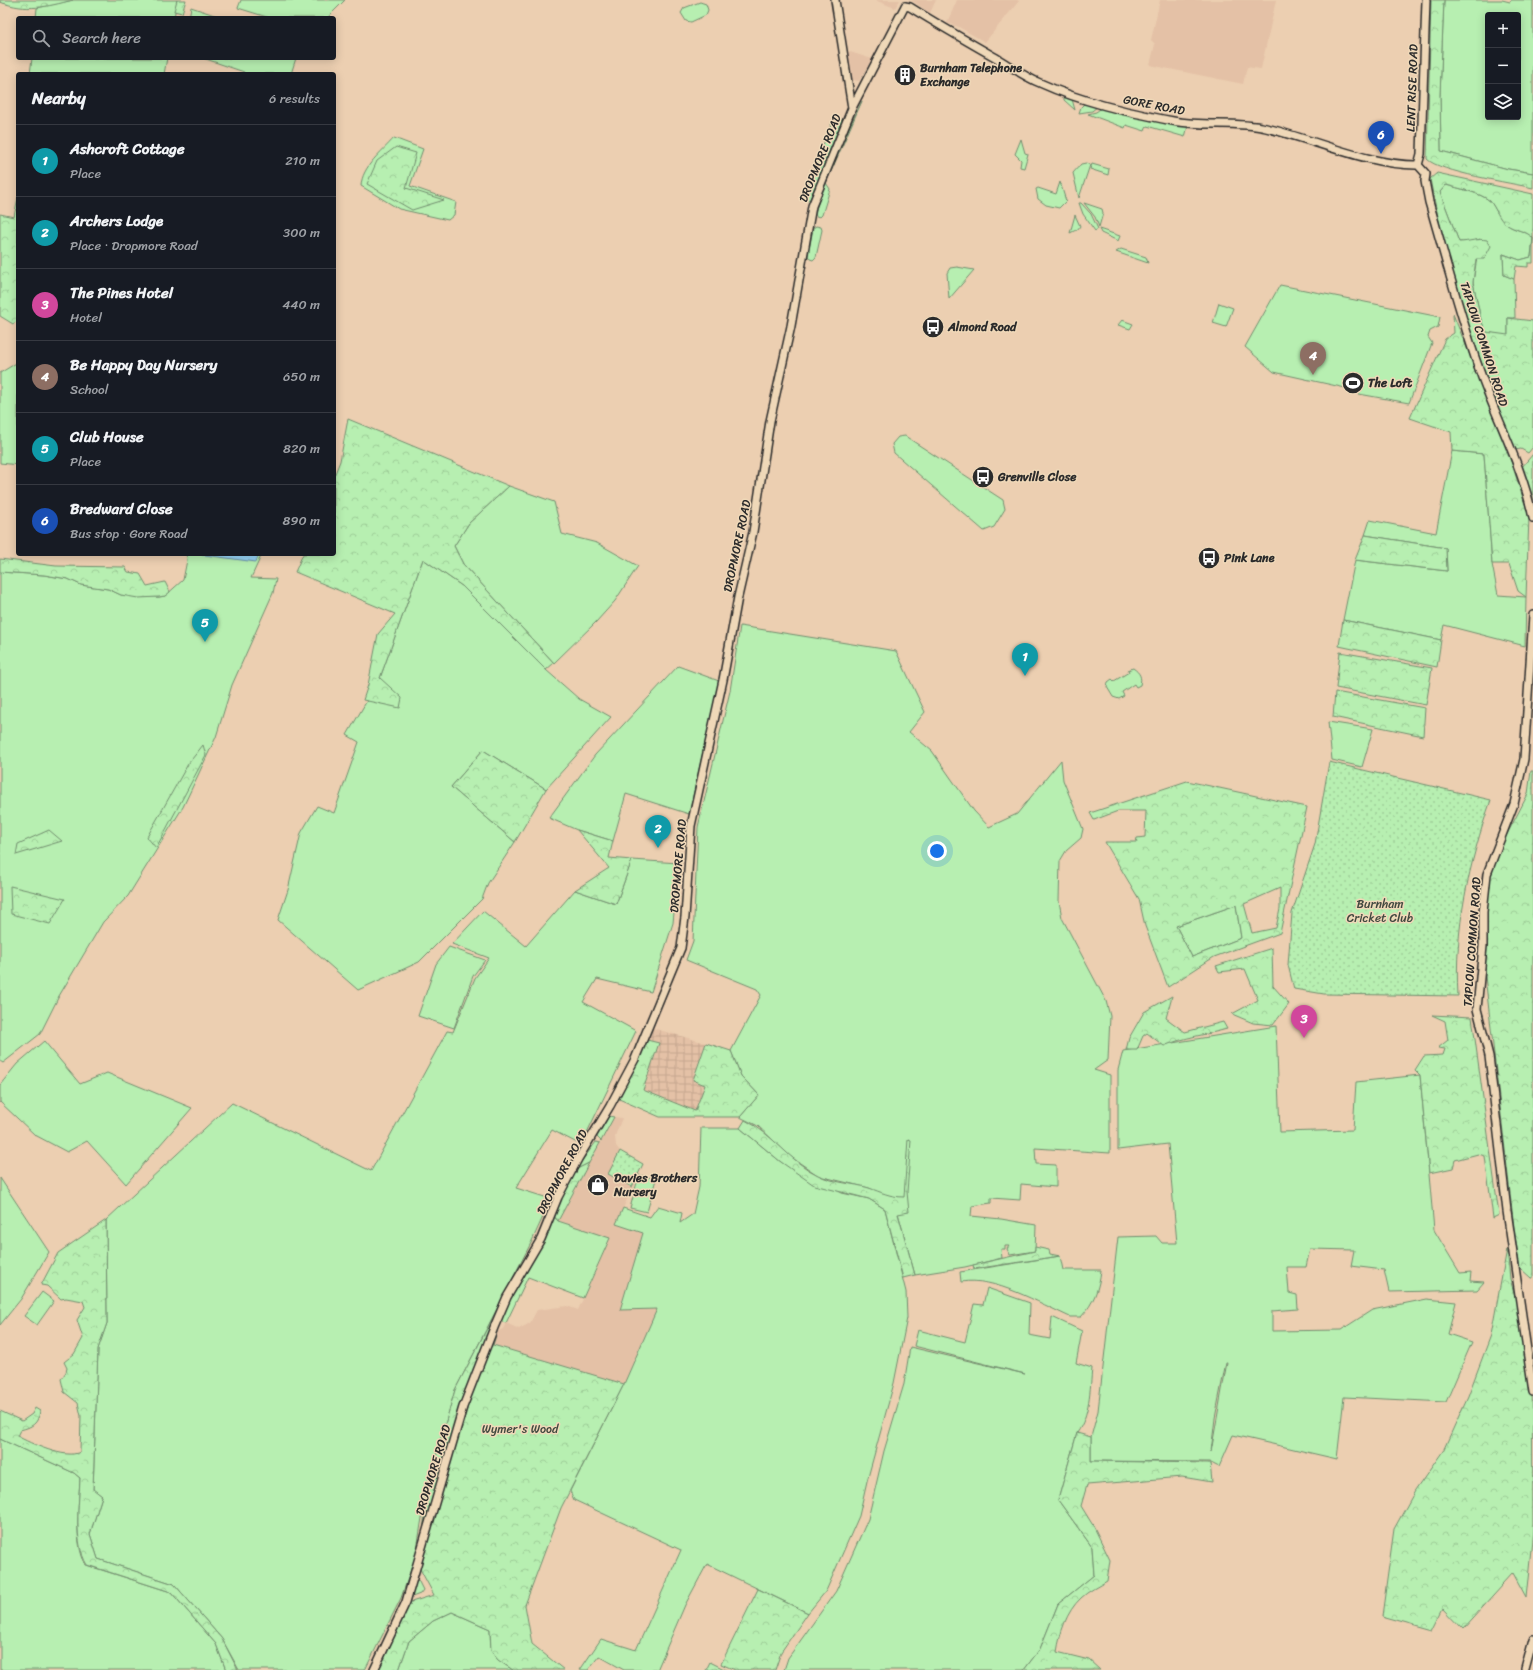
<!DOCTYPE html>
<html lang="en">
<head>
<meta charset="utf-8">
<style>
  :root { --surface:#171b24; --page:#20242c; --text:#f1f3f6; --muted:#9ea1a6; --line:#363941; --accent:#2563eb }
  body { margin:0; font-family:Sriracha,sans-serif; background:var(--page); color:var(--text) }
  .controls { position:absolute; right:12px; top:12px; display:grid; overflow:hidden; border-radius:4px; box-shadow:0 2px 10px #0003 }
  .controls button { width:36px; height:36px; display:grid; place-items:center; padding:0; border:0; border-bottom:1px solid var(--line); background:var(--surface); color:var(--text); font:20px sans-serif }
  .you { position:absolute; left:937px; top:851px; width:14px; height:14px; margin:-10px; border:3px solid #fff; border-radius:50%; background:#1a73e8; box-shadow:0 0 0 6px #1a73e833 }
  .badge { display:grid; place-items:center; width:26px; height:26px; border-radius:50%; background:var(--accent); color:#fff; font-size:13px; font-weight:700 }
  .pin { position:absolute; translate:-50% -33px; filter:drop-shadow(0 1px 2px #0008) }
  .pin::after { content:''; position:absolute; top:21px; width:14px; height:12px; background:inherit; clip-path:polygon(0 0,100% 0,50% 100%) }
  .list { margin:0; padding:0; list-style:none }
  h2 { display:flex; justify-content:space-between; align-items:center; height:52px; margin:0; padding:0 16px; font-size:17px }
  h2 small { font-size:13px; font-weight:400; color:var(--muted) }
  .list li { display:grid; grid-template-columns:26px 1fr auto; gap:12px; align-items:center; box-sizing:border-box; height:72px; padding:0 16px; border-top:1px solid var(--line) }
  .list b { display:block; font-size:15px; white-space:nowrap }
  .list p { margin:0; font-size:13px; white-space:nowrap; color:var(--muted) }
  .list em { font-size:13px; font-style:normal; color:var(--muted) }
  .icon { flex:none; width:22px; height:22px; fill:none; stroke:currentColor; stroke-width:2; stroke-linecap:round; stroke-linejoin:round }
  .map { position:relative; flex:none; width:1533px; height:1670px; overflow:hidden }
  .search { position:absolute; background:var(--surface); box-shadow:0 2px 10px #0003; left:16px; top:16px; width:320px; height:44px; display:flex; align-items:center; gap:10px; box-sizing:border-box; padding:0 14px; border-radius:4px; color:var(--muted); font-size:15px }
  .panel { position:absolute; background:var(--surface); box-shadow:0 2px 10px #0003; left:16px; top:72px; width:320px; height:484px; border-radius:4px }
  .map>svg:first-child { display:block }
</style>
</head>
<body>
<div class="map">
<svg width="1533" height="1670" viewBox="0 0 1533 1670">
  <defs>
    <pattern id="industrial-grid" width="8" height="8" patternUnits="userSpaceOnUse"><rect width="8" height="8" fill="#e4c1a6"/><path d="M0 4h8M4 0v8" fill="none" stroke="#c4a68f"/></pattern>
    <pattern id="forest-crowns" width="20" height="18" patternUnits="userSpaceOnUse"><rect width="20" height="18" fill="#b7efb1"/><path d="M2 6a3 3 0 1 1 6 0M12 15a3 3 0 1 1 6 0" fill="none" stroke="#9ecd98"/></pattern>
    <pattern id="park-dots" width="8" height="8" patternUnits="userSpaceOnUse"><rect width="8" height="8" fill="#b7efb1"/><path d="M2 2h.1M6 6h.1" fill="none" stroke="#9ecd98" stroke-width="1.8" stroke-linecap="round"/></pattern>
  </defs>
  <rect width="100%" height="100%" fill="#eccfb1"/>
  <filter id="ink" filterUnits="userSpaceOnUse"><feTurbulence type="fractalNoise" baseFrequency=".025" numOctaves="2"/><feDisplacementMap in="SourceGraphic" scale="8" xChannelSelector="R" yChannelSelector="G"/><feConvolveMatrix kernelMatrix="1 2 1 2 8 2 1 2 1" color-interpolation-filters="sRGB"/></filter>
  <g filter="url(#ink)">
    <path fill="#e4c1a6" d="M875,0H900L895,8Z
      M911,0H936L930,13Z
      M957,0H1017L1019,1L985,42L959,27L947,23Z
      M1160,0H1276L1261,69L1247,67L1243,84L1150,65L1155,44L1151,40Z
      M847,51L872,59L859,81L853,80L851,77Z
      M614,1117L622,1118L615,1136L616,1146L620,1151L643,1164L616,1224L643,1233L620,1310L658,1309L624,1384L493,1345L497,1332L503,1329L506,1323L519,1329L530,1323L537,1310L567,1306L578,1310L610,1239L558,1221Z"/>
    <path fill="url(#industrial-grid)" d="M652,1028L706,1043L693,1080L705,1085L695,1111L643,1090L659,1043L647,1040Z"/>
    <path fill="#b7efb1" stroke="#718d6e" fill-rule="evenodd" d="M73,0H177L174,18H36L37,8Z
      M241,0H345L327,18H270L238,8Z
      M1444,0H1502L1510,2L1511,0H1533V173L1508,169L1441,151L1440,95ZM1488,15H1518V117H1488Z
      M700,2L706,4L708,10L706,15L691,22L686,21L681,13L684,8Z
      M191,7L223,18H189Z
      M32,58H167L164,74H30Z
      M203,58H296L291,74H244V72Z
      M1064,95L1072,99L1075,110L1064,100Z
      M862,101L826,183L830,189L822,215L820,217L816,216L815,212L831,165Z
      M1085,103L1098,106L1092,111L1079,113L1081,107Z
      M1103,107L1149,120L1188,126L1185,137L1147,126L1145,131L1126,125L1125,128L1088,114L1096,112Z
      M834,117L842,120L810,199L806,201L803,197Z
      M394,138L423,149L410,186L456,202L454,215L448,220L399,209L361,186C362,166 382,152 394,138Z
      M1021,139L1025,153L1028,154L1024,168L1020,167L1021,160L1015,154Z
      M1086,163L1090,165L1079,198L1073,173L1081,164Z
      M1092,164L1109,169L1108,175L1090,169Z
      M1060,182L1066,201L1059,208L1046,205L1038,199L1036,189L1038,188L1056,194Z
      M1446,185C1458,188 1481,193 1490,201C1496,208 1499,219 1506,224C1515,231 1526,230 1533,238L1531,257L1520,260L1503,254L1504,275L1514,279L1515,318H1508V336L1486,332L1481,320L1473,282L1480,239L1471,242H1459L1440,192Z
      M1079,203H1081L1091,214L1098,229L1095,231L1083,214Z
      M1084,203L1102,209L1103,213L1099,227L1095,217Z
      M1075,215L1080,226L1078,229L1070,233Z
      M816,226L821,227L822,230L816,257L813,260L810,259L808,256L813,228Z
      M1099,229L1120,236L1118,241L1101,233Z
      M1121,249L1146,257L1148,263L1116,252Z
      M957,267L974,270L949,299L947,273L950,268Z
      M1280,285L1440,317L1438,327L1430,331L1428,337L1432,343L1409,403L1359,394V391L1274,372L1245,347Z
      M1219,303L1233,308L1226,327L1213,323Z
      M1122,320L1133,324L1130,329L1118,325Z
      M18,362V465L0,463V373Z
      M905,436L1003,500L1005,509L994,527L984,531L894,453L892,444L898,437Z
      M1452,451L1484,454L1492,564L1498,595L1526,597L1525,646L1444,625L1441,640L1343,620L1355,560L1447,571L1446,548L1365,535L1370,520L1436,533Z
      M509,486L554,502L562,534L597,543L638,566L615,601L596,622L554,663L463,564L454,546L469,523Z
      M186,554H262L251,578L276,579L273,593L232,685L216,737L183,807L128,896L103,922L59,996L40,1034L3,1063L0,1061V572L44,575L68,579L81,585L108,589L121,595L159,597L165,596L183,580L187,560Z
      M423,559L462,586L546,670L579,699L611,717L546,789L483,750L451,787L515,842L488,883L482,899L419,962L358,990L278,920L288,890L301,833L317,806L334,813L359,742L347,735L380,678Z
      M740,626L896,651L925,712L909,732L932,751L974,811L989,827L1017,814L1061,760L1063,780L1083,829L1081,838L1066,851L1060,861L1059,901L1062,918L1106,1001L1110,1016L1108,1060L1094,1070L1110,1075V1153L1035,1148L1036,1164L1056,1165V1187L1021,1184L1020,1200L991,1198V1203L972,1206L971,1216L1001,1219L1036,1225L1035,1251L1010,1255L1007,1249L1009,1246H1005V1249H1001L1002,1258L965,1267L915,1275L895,1202L869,1188L819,1176L791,1157L758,1126L740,1117L759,1095L741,1076L731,1051L761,995L757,989L686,960L693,941L698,827L730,691Z
      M678,666L719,681L689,814L626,794L613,841L577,830L549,818L595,755Z
      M1133,668C1140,673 1142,677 1140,685L1136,687L1134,684L1122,692L1124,696L1119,699L1113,697L1107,687L1108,682L1112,679L1114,681L1129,672L1128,670Z
      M1328,722L1373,729L1362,767L1332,760Z
      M632,860L679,863L673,923L651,992L597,979L583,1002L636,1031L581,1145L552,1130L516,1188L551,1199L532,1241L455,1390L427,1487L416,1555L401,1598L365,1670H239L222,1639L174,1584L98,1559L90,1534L102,1496L93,1490L98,1349L107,1323L106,1220L232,1103L371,1171L447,1031L453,1032L475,978L489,958L452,944L483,911L526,946L575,890L616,904Z
      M1236,905L1241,938L1192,957L1176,926Z
      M449,947L485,960L473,976L454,1028L418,1016L436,964Z
      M1276,1026L1280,1132L1353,1130L1356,1082L1420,1075L1434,1230L1460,1273L1471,1272L1470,1281L1484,1282L1477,1290L1389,1292L1384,1270L1351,1266L1354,1250L1310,1249L1306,1267H1287L1289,1293L1297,1295L1298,1309L1272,1311V1331L1341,1330L1372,1310L1427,1299L1456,1302L1448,1334L1472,1342L1446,1402L1344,1397L1337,1459L1233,1435L1219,1467L1209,1462L1091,1461V1437L1098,1411L1118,1237L1156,1236L1162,1243H1177L1168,1144L1118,1150V1070L1123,1051ZM1226,1362H1227L1211,1452L1215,1418Z
      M44,1041L80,1084L107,1073L192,1108L126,1184L87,1141L67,1152L35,1135L0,1102V1085L17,1064Z
      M609,1116L614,1117L601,1141L597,1137Z
      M701,1128H740L781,1162L842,1193L869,1199L885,1209L906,1292L907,1318L894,1383L867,1481L859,1516L826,1591L808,1613L707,1564L685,1605L657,1670H624L599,1656L588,1670H580L601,1639L636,1650L681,1550L574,1500L570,1491L624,1384L657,1309L620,1310L643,1233L616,1224L623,1208L650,1217L658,1206L682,1213L680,1223L693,1214L699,1187Z
      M596,1142L600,1143L589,1163L575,1170Z
      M639,1175L656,1179L647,1212L630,1208Z
      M0,1178L49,1252L21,1299L0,1325Z
      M553,1215L558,1221L610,1238L583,1298L528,1277L506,1323L502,1322L500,1319L510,1296Z
      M1060,1256L1063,1270H1101C1099,1288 1094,1303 1081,1317H1070C1039,1303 994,1276 961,1282L960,1272Z
      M987,1288L1030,1303L1029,1335L1050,1339L1052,1317L1082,1331L1076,1363L1092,1368C1090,1389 1090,1415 1077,1433L1058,1500L1092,1547L1094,1575L1058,1604L1040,1649L1024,1670H784L788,1658L836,1591L868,1519L884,1451L904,1384L910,1347L1025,1374L914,1346L918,1330L965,1342L974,1304L983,1305Z
      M42,1292L54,1301L37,1325L24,1316Z
      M0,1439L74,1473L80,1478C79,1503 73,1543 86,1565L171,1592L216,1644L226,1670H0Z
      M415,1580H418L423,1590L420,1594L412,1597L410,1596Z
      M452,1612L490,1629C491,1656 490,1655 513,1670H399L409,1641L433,1621Z"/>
    <path fill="url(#forest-crowns)" stroke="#718d6e" fill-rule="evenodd" d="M0,0H73C46,7 27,12 0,2Z
      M177,0H186L182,13L174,11Z
      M1431,0H1444L1440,95L1441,151L1508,169L1533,173V188C1512,183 1439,172 1427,159Z
      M396,147L416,153L406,188L444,200L412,210L367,184L377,161Z
      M1437,173L1533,194V238C1526,230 1515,231 1506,224C1499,220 1496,208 1490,201C1481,193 1458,188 1446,185L1440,192L1459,242C1469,242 1478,238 1487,240L1491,246L1484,259H1476L1473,282L1481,320L1486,332L1508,335V318L1533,321V447L1528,453L1521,449L1515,450C1479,362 1448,273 1430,179Z
      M18,197V321L13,324L0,316V214L14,217Z
      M1533,238V263H1528V267L1516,266L1514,279L1504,275L1503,254L1520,260L1531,257Z
      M1453,314L1503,436L1529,517L1526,597L1518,591L1509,564H1492L1484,454L1452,451L1451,432L1410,418L1445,339L1454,333Z
      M348,419L509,486L469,523L454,546L463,564L554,663L546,670L462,586L423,559L380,678L402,698L400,708L363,700L368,685L378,634L395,614L295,572L303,554H334V476L340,461Z
      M1533,454V500L1522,467Z
      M1365,535L1446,548L1447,571L1355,560Z
      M0,559L56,566L125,567L128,572L140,574L147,586L165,582L170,592L165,596L159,597L138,598L121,595L108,589L81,585L68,579L44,575L0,572Z
      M1343,620L1441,640L1437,667L1339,646Z
      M1340,652L1432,668L1426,705L1336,688Z
      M1335,692L1425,708L1423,736L1333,717Z
      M203,745L206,755L156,848L147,837L188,764Z
      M483,750L546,789L515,842L451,787Z
      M1531,771H1533V1278H1531L1520,1268L1515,1236L1485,976L1489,869L1528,794Z
      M1187,781L1307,807L1280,933L1214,957L1168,987L1145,926L1139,899L1105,842H1136L1137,838L1145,837L1146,811H1118L1094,820L1090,813ZM1280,888V909L1276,928L1252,933L1244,904ZM1236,905L1241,938L1192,957L1176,926Z
      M49,830L62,841L16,855L18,844Z
      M577,830L613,841L609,858L632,860L616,904L575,890L609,868Z
      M10,886L65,899L50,924L11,914Z
      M1272,948L1273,986L1289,1004L1273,1025L1253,1023L1232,1014L1258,1000L1245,969L1219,972L1216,966Z
      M1172,996L1166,1018L1185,1032L1223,1022L1227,1029C1206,1035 1184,1037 1164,1046L1147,1033L1143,1036L1137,1050H1126L1129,1038L1144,1012Z
      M1432,1015L1472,1017L1499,1215L1493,1218L1485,1156L1478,1154L1455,1160L1453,1168L1429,1173L1420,1075L1415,1070L1424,1056L1443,1055L1445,1049L1438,1048L1448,1040L1445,1021Z
      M647,1040L659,1043L643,1090L695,1111L705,1085L693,1080L706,1043L731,1051L741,1076L759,1095L740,1117H660L619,1099Z
      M745,1120C773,1134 790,1162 818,1175C833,1183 853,1183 869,1188C881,1192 890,1197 904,1197L908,1139L911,1140L907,1192L909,1212L898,1214L915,1275L903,1278L885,1209L869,1199L814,1185L781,1162L740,1128Z
      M589,1163L558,1221L553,1215L575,1170Z
      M106,1220L107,1323L98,1349L93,1489L102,1496L90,1534L98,1559L174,1584L222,1639L238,1670H226L216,1644L171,1592L87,1565C73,1542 79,1503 80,1478L74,1473L0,1439V1411L22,1421L32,1414L35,1408L40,1411C38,1424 32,1427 20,1430L17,1436C30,1443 66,1460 80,1452L81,1416L78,1403L64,1392L61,1379L66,1372L67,1368L64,1362L74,1354L83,1338L77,1320L85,1307L83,1301L66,1298L61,1299L47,1286L41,1285L58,1253Z
      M1035,1247L1049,1250L1050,1254L1060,1256L974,1269L973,1265L1035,1251Z
      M1507,1249L1510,1279L1532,1354L1533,1529L1526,1598L1513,1574L1463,1629L1443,1608L1432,1630L1382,1616L1394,1529L1415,1491L1443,1451L1468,1396L1491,1335Z
      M492,1319L497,1332L493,1345L624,1384L561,1508L525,1605L532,1644L564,1670H513L498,1660L491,1651L490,1629L452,1612L433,1621L409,1641L399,1670H378L408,1603L434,1595L420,1569L427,1487L455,1390Z
      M1077,1433L1091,1437V1461L1210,1463L1212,1482L1182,1477L1087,1485L1081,1506L1094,1527L1110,1560L1107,1581C1099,1586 1088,1591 1081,1598C1066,1612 1060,1633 1057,1652L1089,1660L1100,1670H1024L1040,1649L1058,1604L1094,1575L1092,1547L1058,1500Z
      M758,1589L808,1613L781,1652L775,1670H735L721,1664Z
      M710,1662L726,1670H706Z"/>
    <path fill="url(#park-dots)" stroke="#718d6e" d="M1329,762L1491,800C1469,863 1454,930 1458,996L1324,994L1294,989L1288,965L1292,913L1315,844Z
      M620,1151L643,1164L632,1187L608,1174Z"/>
    <path fill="#97d5f8" stroke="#6c91a6" d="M197,554H259L256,562Z"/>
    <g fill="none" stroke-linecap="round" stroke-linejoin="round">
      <g stroke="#2b2b2b" stroke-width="10">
        <path id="minor" d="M835,0L852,108
          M905,6L910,7C937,24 965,40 993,56C1009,65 1023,76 1040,83C1082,102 1127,112 1173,121C1204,127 1236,121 1266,128C1313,139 1371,166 1418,165
          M1418,165L1426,174L1425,181L1429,202C1445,257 1459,312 1478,366C1495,417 1522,464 1533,518
          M1418,165L1421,154L1426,0
          M1533,615L1524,759L1514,804L1487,874L1483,912V946L1477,1009L1489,1056L1507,1211L1533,1392
          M374,1670L406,1602L463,1407L495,1325L507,1297L541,1239L558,1197L578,1159L610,1106L635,1059L681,948L685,917L691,826L723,680L738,597L753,532L770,421L791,326L812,206L852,108L905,6
          M1525,1670L1533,1640"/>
      </g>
      <use href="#minor" stroke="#efd8b8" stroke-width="7"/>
    </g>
  </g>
  <defs>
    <g id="building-disc" transform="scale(1.15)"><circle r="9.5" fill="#2b2b2b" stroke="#efd8b8"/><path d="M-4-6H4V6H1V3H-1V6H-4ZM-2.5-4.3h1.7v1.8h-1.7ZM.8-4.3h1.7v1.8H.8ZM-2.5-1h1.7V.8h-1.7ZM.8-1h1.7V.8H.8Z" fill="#fff"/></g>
    <g id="bus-disc" transform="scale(1.15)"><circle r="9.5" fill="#2b2b2b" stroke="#efd8b8"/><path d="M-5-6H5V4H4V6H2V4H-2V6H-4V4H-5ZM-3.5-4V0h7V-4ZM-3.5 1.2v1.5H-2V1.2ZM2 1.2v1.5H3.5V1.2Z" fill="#fff"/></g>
    <g id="stadium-disc" transform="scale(1.15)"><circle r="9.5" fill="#2b2b2b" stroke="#efd8b8"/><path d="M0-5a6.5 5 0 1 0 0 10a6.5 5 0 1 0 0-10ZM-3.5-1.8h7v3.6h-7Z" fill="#fff"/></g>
    <g id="shop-disc" transform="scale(1.15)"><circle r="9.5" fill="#2b2b2b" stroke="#efd8b8"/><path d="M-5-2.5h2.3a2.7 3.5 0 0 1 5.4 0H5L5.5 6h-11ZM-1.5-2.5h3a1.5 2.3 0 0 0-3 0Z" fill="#fff"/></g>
  </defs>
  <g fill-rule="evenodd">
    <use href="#building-disc" x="905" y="75"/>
    <use href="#bus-disc" x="933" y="327"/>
    <use href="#stadium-disc" x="1353" y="383"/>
    <use href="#bus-disc" x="983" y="477"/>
    <use href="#bus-disc" x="1209" y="558"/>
    <use href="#shop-disc" x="598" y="1185"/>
  </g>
  <g text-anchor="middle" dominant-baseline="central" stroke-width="3" stroke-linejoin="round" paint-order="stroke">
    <g font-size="12" font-weight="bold" fill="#2b2b2b" stroke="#efd8b8" text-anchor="start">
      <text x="920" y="68">Burnham Telephone<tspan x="920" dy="14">Exchange</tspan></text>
      <text x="948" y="327">Almond Road</text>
      <text x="1368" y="383">The Loft</text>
      <text x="998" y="477">Grenville Close</text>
      <text x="1224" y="558">Pink Lane</text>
      <text x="614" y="1178">Davies Brothers<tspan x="614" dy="14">Nursery</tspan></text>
    </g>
    <g font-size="12" fill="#2b2b2b" stroke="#efd8b8">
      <text transform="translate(1412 88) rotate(-88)">LENT RISE ROAD</text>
      <text transform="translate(1154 105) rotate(11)">GORE ROAD</text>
      <text transform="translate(820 158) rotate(-68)">DROPMORE ROAD</text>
      <text transform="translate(1484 344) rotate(72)">TAPLOW COMMON ROAD</text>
      <text transform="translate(737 546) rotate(-78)">DROPMORE ROAD</text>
      <text transform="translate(678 866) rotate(-85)">DROPMORE ROAD</text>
      <text transform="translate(1472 942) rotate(-86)">TAPLOW COMMON ROAD</text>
      <text transform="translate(562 1172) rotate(-62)">DROPMORE ROAD</text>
      <text transform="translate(433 1470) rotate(-73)">DROPMORE ROAD</text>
    </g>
    <g font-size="12" fill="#40483f" stroke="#efd8b8">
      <text x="1380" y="904">Burnham<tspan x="1380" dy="14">Cricket Club</tspan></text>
      <text x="520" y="1429">Wymer's Wood</text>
    </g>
  </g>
</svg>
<div class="controls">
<button>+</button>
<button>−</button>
<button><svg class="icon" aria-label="layers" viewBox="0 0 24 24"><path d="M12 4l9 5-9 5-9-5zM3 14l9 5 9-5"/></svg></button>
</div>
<div class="you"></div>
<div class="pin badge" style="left:1025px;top:676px;background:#0f9aa8">1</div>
<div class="pin badge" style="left:658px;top:848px;background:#0f9aa8">2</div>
<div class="pin badge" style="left:1304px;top:1038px;background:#d1479c">3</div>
<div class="pin badge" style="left:1313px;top:375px;background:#8d6e63">4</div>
<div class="pin badge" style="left:205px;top:642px;background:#0f9aa8">5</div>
<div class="pin badge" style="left:1381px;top:154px;background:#1a4fb4">6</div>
<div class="search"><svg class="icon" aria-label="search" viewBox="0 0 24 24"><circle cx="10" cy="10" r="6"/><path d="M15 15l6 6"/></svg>Search here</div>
<section class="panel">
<h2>Nearby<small>6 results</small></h2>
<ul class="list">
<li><span class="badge" style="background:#0f9aa8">1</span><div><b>Ashcroft Cottage</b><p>Place</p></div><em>210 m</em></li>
<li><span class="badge" style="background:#0f9aa8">2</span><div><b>Archers Lodge</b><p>Place · Dropmore Road</p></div><em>300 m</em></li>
<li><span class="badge" style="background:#d1479c">3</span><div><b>The Pines Hotel</b><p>Hotel</p></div><em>440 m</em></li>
<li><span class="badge" style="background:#8d6e63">4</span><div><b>Be Happy Day Nursery</b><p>School</p></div><em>650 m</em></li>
<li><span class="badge" style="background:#0f9aa8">5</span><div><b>Club House</b><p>Place</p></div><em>820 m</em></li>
<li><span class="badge" style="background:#1a4fb4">6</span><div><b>Bredward Close</b><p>Bus stop · Gore Road</p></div><em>890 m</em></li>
</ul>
</section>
</div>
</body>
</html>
